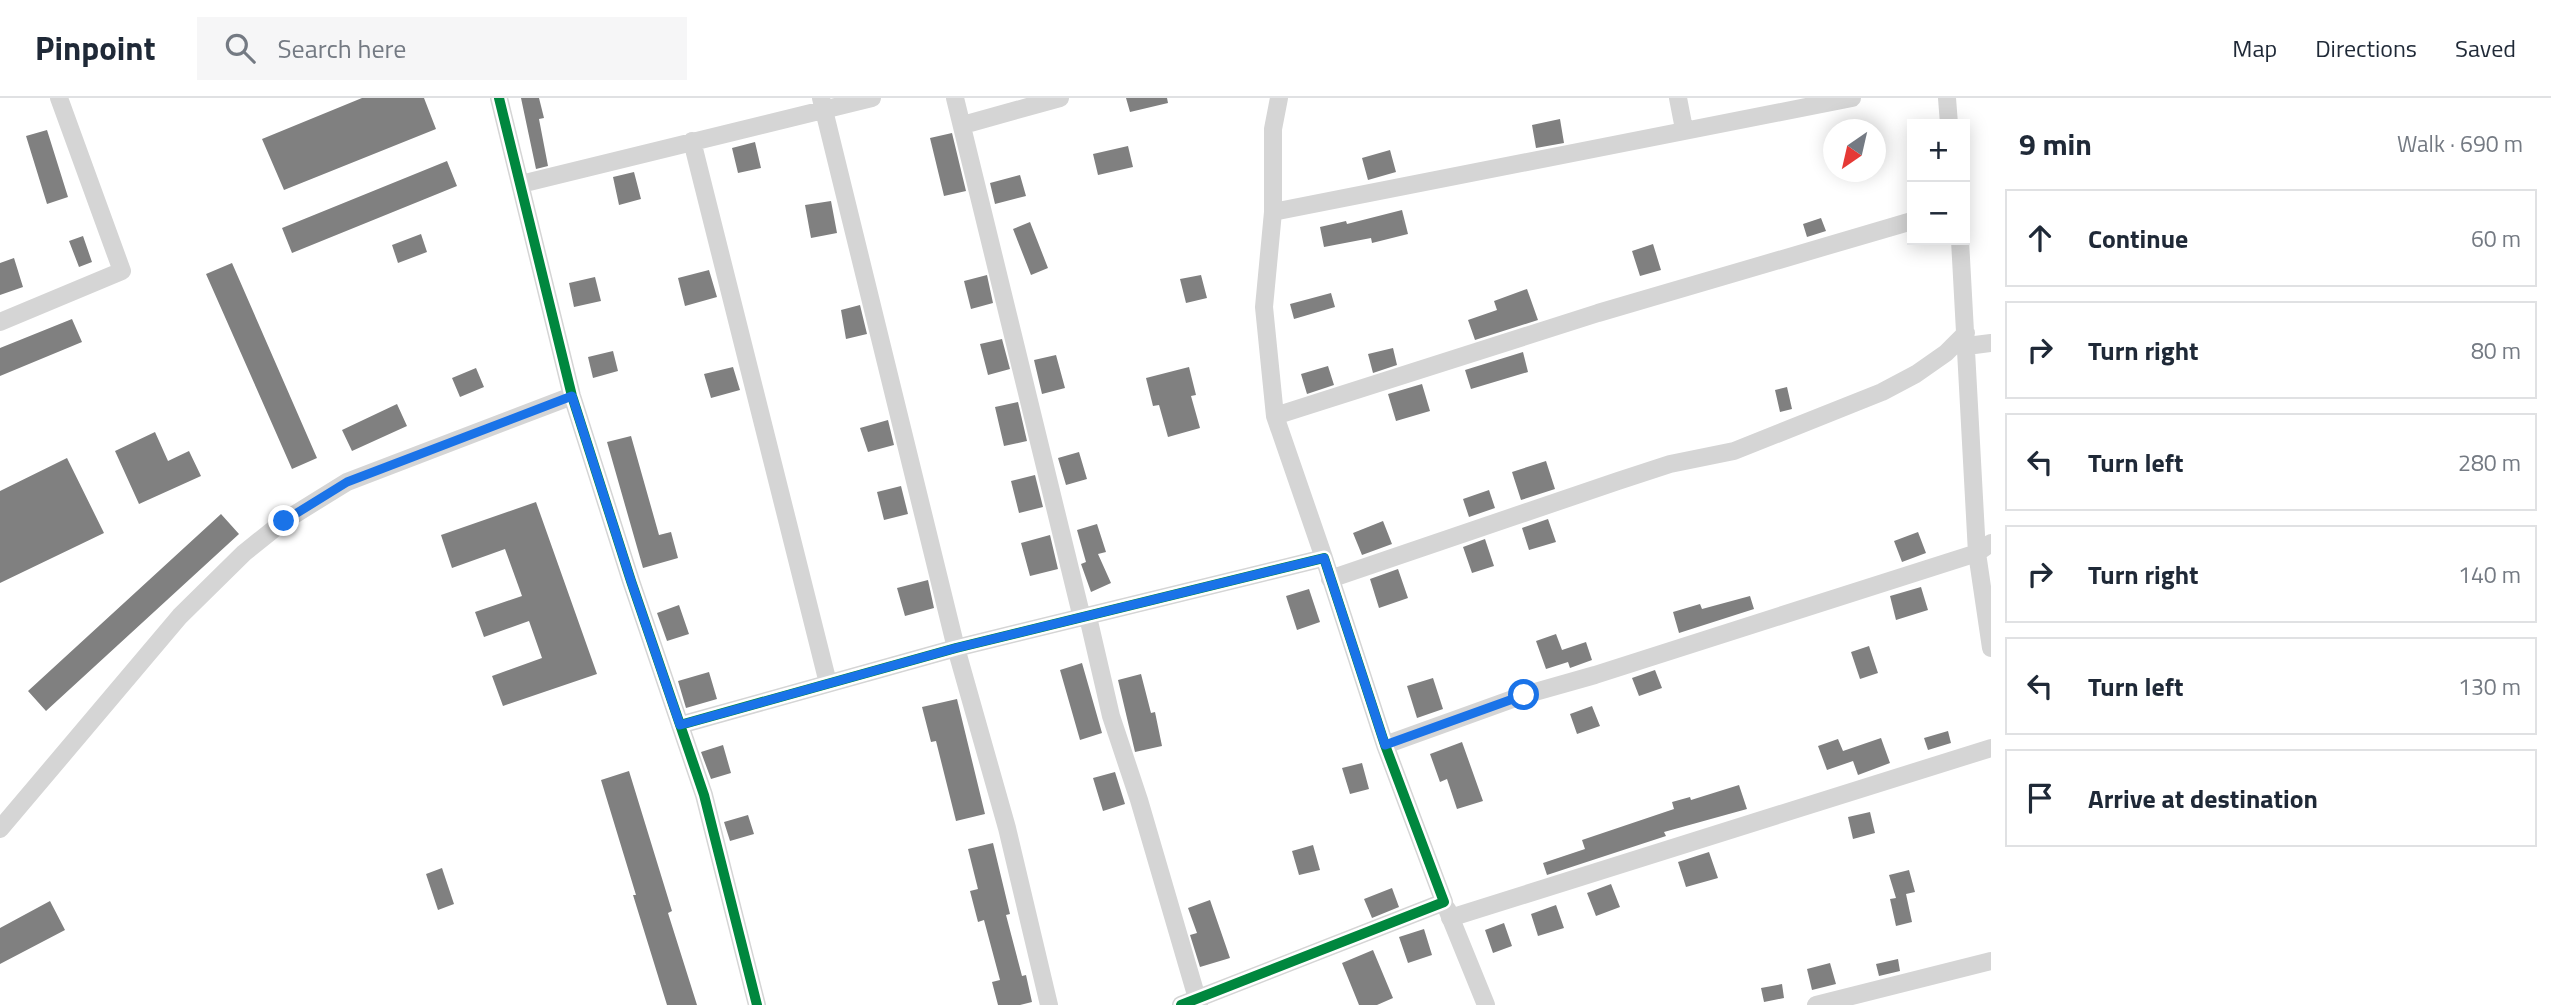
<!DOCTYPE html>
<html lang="en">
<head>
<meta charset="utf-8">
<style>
  :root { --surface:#fff; --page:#f6f6f7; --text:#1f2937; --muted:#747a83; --line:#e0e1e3 }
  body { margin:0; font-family:"Titillium Web",sans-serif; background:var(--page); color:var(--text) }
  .controls { position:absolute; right:21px; top:21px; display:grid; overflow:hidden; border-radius:0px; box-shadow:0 4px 18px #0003 }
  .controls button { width:63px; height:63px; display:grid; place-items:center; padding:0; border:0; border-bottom:2px solid var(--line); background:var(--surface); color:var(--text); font:35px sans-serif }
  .compass { position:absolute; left:1823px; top:21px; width:63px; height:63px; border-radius:50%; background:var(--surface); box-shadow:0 4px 18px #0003; rotate:214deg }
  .stop { position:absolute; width:21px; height:21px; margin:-16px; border:5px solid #1a73e8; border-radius:50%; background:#fff }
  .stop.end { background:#1a73e8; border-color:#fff; box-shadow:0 2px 7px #0008 }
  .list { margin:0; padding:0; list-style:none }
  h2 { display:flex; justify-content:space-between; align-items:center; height:91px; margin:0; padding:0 28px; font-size:30px }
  h2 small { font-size:23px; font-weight:400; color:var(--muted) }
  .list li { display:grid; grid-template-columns:46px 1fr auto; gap:21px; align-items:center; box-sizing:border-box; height:98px; margin:0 14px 14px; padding:0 14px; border:2px solid var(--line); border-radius:0px }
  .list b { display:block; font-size:26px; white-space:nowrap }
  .list em { font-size:23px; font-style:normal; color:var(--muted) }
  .icon { flex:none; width:38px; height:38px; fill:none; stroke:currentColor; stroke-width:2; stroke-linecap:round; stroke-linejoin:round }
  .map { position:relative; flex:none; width:1991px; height:907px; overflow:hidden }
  header { display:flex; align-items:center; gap:42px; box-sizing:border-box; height:98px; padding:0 35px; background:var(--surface); border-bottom:2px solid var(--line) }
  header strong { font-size:33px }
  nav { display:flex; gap:38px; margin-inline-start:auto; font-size:24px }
  .search { width:490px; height:63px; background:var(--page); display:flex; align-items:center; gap:18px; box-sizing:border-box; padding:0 24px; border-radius:0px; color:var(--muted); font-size:26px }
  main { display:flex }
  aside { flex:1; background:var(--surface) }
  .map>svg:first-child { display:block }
</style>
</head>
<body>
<header>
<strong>Pinpoint</strong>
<div class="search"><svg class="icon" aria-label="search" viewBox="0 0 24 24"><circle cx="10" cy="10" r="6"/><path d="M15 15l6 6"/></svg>Search here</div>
<nav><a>Map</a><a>Directions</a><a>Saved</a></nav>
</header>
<main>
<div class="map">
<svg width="1991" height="907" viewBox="0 0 1991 907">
  <rect width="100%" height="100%" fill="#fff"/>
  <path fill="#808080" d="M362,0H424L436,31L284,92L262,41Z
    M521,0H539L544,20L539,21L548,68L536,71Z
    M1126,0H1167L1168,5L1130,14Z
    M1560,21L1564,45L1536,50L1532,27Z
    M47,32L68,99L47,106L26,38Z
    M952,35L966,93L944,98L930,40Z
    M755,44L761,70L738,75L732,50Z
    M1128,48L1133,69L1098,77L1093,56Z
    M1390,52L1396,74L1368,82L1362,60Z
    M447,63L457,88L292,155L282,130Z
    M634,74L641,101L619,107L613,79Z
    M1020,77L1026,98L995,106L990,85Z
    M831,103L837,135L811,140L805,107Z
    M1402,112L1408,136L1372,145L1371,140L1324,149L1320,129L1346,123L1347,126Z
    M1821,120L1826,133L1807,139L1803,126Z
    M1030,124L1048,170L1031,177L1013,131Z
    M421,136L427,154L398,165L392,147Z
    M83,138L92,164L79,169L69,143Z
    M1653,146L1661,172L1640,178L1632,153Z
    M14,160L23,189L0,197V165Z
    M232,165L317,360L292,371L206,176Z
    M709,172L717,199L685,208L678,180Z
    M987,177L993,205L971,211L964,183Z
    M1201,177L1207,200L1186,205L1180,181Z
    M595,179L601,203L574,209L569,185Z
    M1527,191L1538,222L1475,242L1468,222L1497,212L1494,203Z
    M1331,195L1335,209L1294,221L1290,206Z
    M860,207L867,236L846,241L841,212Z
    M72,221L82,244L0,278V250Z
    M1002,241L1010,271L988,277L980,246Z
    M1393,250L1397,267L1373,275L1368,256Z
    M613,253L618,273L593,280L588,259Z
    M1523,254L1528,274L1471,291L1465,272Z
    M1056,257L1065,290L1042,296L1034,262Z
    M1328,268L1334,287L1307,296L1301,276Z
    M733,269L740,292L711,300L704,276Z
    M1189,269L1196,297L1191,298L1200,330L1168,339L1159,307L1153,308L1146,280Z
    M476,270L484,289L460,299L452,280Z
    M1422,286L1430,313L1396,323L1388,296Z
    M1787,289L1792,311L1780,314L1775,292Z
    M1018,304L1027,343L1004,348L995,309Z
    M397,306L407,328L352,353L342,332Z
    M888,322L894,347L868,354L860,330Z
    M155,334L168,363L189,353L201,378L139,406L115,353Z
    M631,338L659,437L671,434L678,460L643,470L607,344Z
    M1079,354L1087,381L1066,387L1058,360Z
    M67,360L104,435L0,485V393Z
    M1546,363L1555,391L1521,402L1512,374Z
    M1035,377L1043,409L1019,415L1011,383Z
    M901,388L908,416L884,422L877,394Z
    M1489,392L1495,410L1469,419L1463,401Z
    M536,404L597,576L503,608L492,578L542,560L529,523L484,539L475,514L522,498L505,451L452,470L441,437Z
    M221,416L239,436L46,613L28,593Z
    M1548,421L1556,444L1529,452L1522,430Z
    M1383,423L1392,446L1362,457L1353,435Z
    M1097,426L1106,454L1098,456L1111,485L1091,494L1081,466L1086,464L1077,432Z
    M1918,434L1926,455L1902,464L1894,443Z
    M1050,437L1058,471L1030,478L1021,445Z
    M1485,441L1494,468L1472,475L1463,449Z
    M1398,471L1408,500L1379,510L1370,481Z
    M928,482L934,510L905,518L897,490Z
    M1921,489L1928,512L1896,522L1890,498Z
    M1309,491L1320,524L1297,532L1286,498Z
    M1750,498L1754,511L1679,535L1673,514L1700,506L1702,511Z
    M679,507L689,536L667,543L657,515Z
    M1556,536L1562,552L1586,544L1592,562L1570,570L1568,564L1546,571L1536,543Z
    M1869,548L1878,575L1860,581L1851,554Z
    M1082,565L1102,635L1080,642L1060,572Z
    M1655,572L1662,590L1639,598L1632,580Z
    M709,574L717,601L686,610L678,583Z
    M1141,576L1151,615L1155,614L1162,648L1135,654L1118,582Z
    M1433,580L1443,611L1417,620L1407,588Z
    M957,601L985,716L956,723L936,643L931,644L922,609Z
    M1592,608L1600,628L1577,636L1570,616Z
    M1948,633L1951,645L1928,652L1924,640Z
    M1881,640L1890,665L1858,677L1853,663L1827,672L1818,648L1838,641L1843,653Z
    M1462,644L1483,703L1457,711L1447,681L1440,684L1430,656Z
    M723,647L731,675L711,681L701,654Z
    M1362,665L1369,691L1350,696L1342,670Z
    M629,673L672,813L668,815L697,907H667L633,797H636L601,682Z
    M1115,674L1125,706L1103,713L1093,680Z
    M1739,687L1747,711L1664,734L1666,738L1547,777L1543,765L1585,751L1582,742L1674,711L1672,704L1690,699L1691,702Z
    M1870,714L1875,735L1853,741L1848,719Z
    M748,717L754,736L730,743L724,724Z
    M993,745L1010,816L1006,817L1022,878L1026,877L1032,904L1020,907H998L992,884L1000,882L984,822L978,824L970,793L978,791L968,751Z
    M1313,747L1320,772L1299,777L1292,753Z
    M1709,754L1718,780L1686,789L1678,764Z
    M442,770L454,806L438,812L426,776Z
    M1909,772L1915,794L1906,796L1912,824L1896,828L1890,801L1896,800L1889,777Z
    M1611,786L1620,809L1596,818L1587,795Z
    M1392,790L1399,809L1372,820L1364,801Z
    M1210,802L1230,860L1200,869L1190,837L1197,835L1188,810Z
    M50,803L65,832L0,866V830Z
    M1556,807L1564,830L1538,838L1531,816Z
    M1504,825L1512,848L1493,855L1485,832Z
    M1424,831L1432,857L1408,865L1399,839Z
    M1373,852L1393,900L1377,907H1359L1342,865Z
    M1898,861L1900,873L1879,878L1876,866Z
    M1830,865L1836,886L1812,892L1807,871Z
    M1782,886L1784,900L1764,904L1761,890Z"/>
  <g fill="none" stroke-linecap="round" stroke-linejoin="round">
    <path stroke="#d5d5d5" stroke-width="18" d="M499,0L572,298L631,483L704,697L757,907
      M821,0L956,550L1007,730L1049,907
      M955,0L1082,520
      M1279,0L1273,31V114L1264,209L1275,318L1324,460
      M1678,0L1684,31
      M1947,0L1949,26
      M963,27L1060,0
      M692,43L828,585
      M521,86L872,0
      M1273,114L1852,0
      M1960,142L1977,455L1991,550
      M0,224L122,173L59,0
      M1967,248L1991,245
      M1275,318L1598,215L1912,123
      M1330,481L1618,383L1670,366L1734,353L1882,294L1916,276L1946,255L1966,235
      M1088,519L1111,618L1139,702L1199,907
      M680,627L956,550L1324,460L1385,647L1444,804L1181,907
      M1385,647L1524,597L1595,577L1977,455L1991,445
      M0,731L180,518L244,455L284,423L347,384L572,298
      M1447,811L1486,907
      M1450,820L1991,650
      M1816,907L1991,863"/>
    <g stroke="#fff" stroke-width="15">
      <path id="cycleway" d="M499,0L572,298L631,483L704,697L757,907
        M680,627L956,550L1324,460L1385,647L1444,804L1181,907"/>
    </g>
    <use href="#cycleway" stroke="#00873e" stroke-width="10"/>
  </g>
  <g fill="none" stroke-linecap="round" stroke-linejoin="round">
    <path stroke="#1a73e8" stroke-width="9" d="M284,423L347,384L572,298L631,483L680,627L956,550L1324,460L1385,647L1524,597"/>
  </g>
</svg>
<div class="controls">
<button>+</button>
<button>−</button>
</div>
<svg class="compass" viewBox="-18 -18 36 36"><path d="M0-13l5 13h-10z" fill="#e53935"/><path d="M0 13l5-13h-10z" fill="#747a83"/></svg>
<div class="stop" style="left:1524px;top:597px"></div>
<div class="stop end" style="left:284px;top:423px"></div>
</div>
<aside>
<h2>9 min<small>Walk · 690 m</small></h2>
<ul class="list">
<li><svg class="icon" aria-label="ahead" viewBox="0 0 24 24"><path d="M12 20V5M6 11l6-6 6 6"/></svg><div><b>Continue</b></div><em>60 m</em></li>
<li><svg class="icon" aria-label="right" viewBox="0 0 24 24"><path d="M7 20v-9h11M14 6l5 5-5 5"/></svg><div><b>Turn right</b></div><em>80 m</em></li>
<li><svg class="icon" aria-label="left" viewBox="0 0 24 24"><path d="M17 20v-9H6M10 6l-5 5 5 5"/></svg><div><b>Turn left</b></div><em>280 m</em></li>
<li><svg class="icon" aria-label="right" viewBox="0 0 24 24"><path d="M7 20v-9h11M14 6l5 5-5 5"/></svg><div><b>Turn right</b></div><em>140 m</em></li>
<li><svg class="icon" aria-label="left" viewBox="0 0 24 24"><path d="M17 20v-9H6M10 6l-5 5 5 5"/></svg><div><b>Turn left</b></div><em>130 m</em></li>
<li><svg class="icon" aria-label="arrive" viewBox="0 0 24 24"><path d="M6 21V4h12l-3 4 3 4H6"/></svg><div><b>Arrive at destination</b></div></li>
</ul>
</aside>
</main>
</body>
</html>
